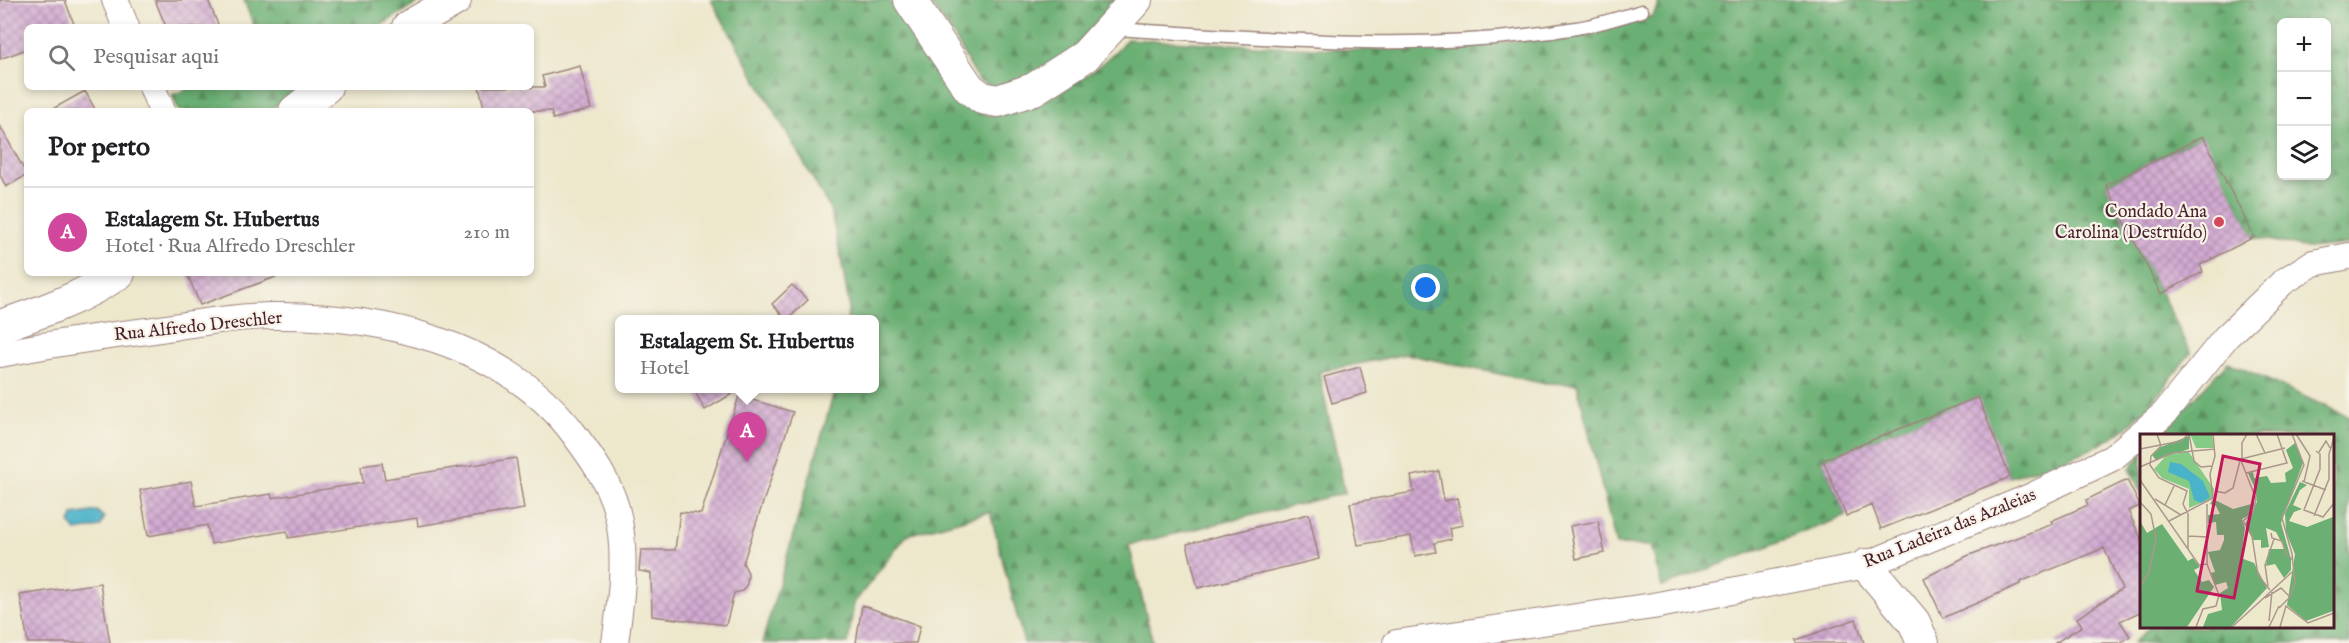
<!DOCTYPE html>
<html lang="pt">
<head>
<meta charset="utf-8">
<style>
  :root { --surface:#fff; --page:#f6f6f6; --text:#202124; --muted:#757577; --line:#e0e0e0; --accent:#d1495b }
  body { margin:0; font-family:"IM FELL English",serif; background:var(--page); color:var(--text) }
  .controls { position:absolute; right:18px; top:18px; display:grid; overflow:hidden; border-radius:9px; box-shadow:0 3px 9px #0003 }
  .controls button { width:54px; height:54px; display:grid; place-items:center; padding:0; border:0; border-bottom:2px solid var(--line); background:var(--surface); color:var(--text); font:30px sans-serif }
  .you { position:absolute; left:1426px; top:288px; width:21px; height:21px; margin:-15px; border:4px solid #fff; border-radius:50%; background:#1a73e8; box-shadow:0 0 0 9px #1a73e833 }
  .badge { display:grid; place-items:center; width:39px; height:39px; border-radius:50%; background:var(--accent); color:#fff; font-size:20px; font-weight:700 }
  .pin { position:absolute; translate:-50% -50px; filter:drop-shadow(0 2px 3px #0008) }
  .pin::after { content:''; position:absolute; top:32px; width:21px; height:18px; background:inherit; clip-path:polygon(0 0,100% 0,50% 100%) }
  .popup { position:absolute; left:615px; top:315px; width:264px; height:78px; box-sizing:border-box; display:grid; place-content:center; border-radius:9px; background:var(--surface); filter:drop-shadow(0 2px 4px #0005); font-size:20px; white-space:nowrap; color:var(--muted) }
  .popup b { font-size:22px; color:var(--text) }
  .popup::after { content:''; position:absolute; left:50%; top:100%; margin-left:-12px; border:12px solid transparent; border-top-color:var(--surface) }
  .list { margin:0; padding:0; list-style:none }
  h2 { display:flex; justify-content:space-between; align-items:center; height:78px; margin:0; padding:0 24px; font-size:26px }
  h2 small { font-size:20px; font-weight:400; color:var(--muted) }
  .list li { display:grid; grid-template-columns:39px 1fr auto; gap:18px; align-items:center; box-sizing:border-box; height:90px; padding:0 24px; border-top:2px solid var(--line) }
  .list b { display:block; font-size:22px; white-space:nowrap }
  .list p { margin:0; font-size:20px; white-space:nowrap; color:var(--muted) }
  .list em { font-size:20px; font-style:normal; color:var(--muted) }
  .icon { flex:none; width:33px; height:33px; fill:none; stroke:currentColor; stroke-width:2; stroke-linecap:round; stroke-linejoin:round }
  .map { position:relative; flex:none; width:2349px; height:643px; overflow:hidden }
  .search { position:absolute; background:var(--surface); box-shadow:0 3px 9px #0003; left:24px; top:24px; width:510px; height:66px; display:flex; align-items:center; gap:15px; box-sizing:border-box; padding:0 21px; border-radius:9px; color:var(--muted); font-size:22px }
  .panel { position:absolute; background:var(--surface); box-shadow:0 3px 9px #0003; left:24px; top:108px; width:510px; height:168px; border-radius:9px }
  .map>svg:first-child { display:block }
</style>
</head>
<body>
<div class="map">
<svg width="2349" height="643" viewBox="0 0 2349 643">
  <defs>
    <pattern id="forest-firs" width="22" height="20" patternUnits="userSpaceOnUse" patternTransform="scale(1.5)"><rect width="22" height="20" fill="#6baf73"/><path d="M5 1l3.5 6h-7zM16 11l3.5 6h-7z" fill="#5a8e5f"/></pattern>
    <pattern id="water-ripples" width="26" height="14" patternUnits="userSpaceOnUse" patternTransform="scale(1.5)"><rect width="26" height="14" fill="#4ab2c9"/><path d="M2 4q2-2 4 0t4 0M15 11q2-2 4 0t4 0" fill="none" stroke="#4090a3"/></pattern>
    <pattern id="building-cross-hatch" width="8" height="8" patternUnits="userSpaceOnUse" patternTransform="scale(1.5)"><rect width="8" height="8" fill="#d2aad2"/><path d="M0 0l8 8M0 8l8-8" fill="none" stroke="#ac8aab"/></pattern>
  </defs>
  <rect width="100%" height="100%" fill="#f7f3e8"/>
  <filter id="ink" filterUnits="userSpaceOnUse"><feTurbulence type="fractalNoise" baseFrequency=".0167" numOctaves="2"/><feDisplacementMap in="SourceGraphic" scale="12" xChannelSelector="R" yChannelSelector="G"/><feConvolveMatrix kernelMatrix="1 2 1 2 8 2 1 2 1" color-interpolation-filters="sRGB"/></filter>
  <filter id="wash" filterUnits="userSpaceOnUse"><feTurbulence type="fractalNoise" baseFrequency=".008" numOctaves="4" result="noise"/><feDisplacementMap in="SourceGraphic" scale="24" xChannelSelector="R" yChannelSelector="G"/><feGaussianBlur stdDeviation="1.35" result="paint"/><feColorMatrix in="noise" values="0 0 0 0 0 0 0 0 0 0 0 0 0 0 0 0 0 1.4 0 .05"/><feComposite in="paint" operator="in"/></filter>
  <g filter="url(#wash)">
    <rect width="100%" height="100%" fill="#ede7cc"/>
    <path fill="url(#forest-firs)" stroke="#5a674f" stroke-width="1.5" fill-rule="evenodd" d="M244,0H423L378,27H254Z
      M711,0H888C906,14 923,35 933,56C938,67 942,80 949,89C958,101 975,114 990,115C1034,117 1099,71 1127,39L1360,50L1454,47L1580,34L1653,16L1660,0H2349V244L2308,248L2254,237L2202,136L2106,185L2191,352C2166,385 2139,425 2101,444C2073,459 2039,467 2010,477L1977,398L1823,460L1846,516L1662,587L1651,546L1616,545L1577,384L1541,383L1406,354L1319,372L1345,493L1129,545L1153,643H1024L990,512L907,535L854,603L848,643H762L835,389L874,388V320L847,319L849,305L840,253L830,209ZM2282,22H2326V176H2282Z
      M928,0H1116L1069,54L1039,73L993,88L977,79L954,36Z
      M194,87H299L269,111H179L172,95Z
      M2228,362L2349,417V643H2133L2150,627L2332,626V436H2159Z
      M2142,454V496L2130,468Z"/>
    <path fill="url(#water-ripples)" stroke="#4a687a" stroke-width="1.5" d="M97,511L104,518L100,527L76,531L70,524L73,515Z"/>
    <g id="blocks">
      <path fill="url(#building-cross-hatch)" d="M0,0H65L75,27H27V49L0,59Z
        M155,0H208L219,27H166Z
        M580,66L591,109L553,119L551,111H485L479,87H545L542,76Z
        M85,91L96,111H49Z
        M0,126L27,175L6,187L0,175Z
        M2203,136L2254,237L2200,265L2203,272L2161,294L2106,185Z
        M187,273H280L281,275L200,305Z
        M792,285L808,300L787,320L772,304Z
        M1360,367L1367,393L1332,403L1324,377Z
        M693,388H742L705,410Z
        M739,396L793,412L743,563L748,573L747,584L742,591L734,593L726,625L652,616L651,573L639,571L641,550H675L680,512L701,514Z
        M1978,397L2010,477L1881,529L1872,505L1846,516L1823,460Z
        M516,458L524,509L418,526L417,518L288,538L287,531L211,544L207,525L148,536L140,490L191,481L196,506L271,494L272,498L363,483L361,466L382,463L385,479Z
        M1439,471L1444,501L1457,498L1463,525L1449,528L1451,539L1434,543L1436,552L1415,556L1411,536L1358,545L1350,503L1414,492L1411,476Z
        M2127,480L2140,506L2128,511L2142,541V611L2120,621L2130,636L2120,643H2055L2082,626L2077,618L2122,589L2104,548L2020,582V584L1943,618L1924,578L1967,556L2053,524L2051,521L2088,505L2086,500Z
        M1309,514L1319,559L1198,588L1187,544Z
        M1598,521L1605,553L1576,559L1570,526Z
        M100,583L110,643H28L20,595Z
        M862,605L920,626L916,643H856Z
        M1856,619L1864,643H1797L1796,640Z"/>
    </g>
  </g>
  <g filter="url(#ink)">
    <use href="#blocks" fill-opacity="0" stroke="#9c837c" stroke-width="1.5"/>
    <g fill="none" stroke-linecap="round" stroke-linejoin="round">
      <g stroke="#9c837c" stroke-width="15">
        <path id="service" d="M1116,29C1268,38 1424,54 1576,28C1598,25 1621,17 1642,11"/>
      </g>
      <g stroke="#9c837c" stroke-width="28">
        <path id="minor" d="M115,0L126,27
          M152,87L162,111
          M0,354C49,344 98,337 147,331C187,325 228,317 269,316C378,314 505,342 574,434C591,457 608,480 616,508C628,550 621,600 615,643
          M1396,643L1653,606L1866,565L2030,497L2112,458L2164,414L2226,337L2283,282L2313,263L2349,256"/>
      </g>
      <g stroke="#9c837c" stroke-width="34">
        <path id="tertiary" d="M910,0L969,88L982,98L998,101L1034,89L1085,56L1136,0
          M408,27L455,0
          M295,111L326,87
          M0,326C42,312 82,298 119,273
          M1866,565L1914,622L1923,643"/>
      </g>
      <use href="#service" stroke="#fff" stroke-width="12"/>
      <use href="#minor" stroke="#fff" stroke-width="26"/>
      <use href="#tertiary" stroke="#fff" stroke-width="32"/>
    </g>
  </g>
  <circle fill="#d1495b" stroke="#f7f3e8" stroke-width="2" cx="2219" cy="222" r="6"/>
  <g text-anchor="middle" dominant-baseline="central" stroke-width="4.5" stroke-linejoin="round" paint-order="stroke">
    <g font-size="18" fill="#4a1f2b" stroke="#f7f3e8" text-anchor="end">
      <text x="2207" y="212">Condado Ana<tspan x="2207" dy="21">Carolina (Destruído)</tspan></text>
    </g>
    <g font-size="18" fill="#4a1f2b" stroke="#f7f3e8">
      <text transform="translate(198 327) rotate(-6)">Rua Alfredo Dreschler</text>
      <text transform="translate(1950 529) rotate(-22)">Rua Ladeira das Azaleias</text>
    </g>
  </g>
  <g transform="translate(2140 434)">
    <rect width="194" height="194" fill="#ede7cc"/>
    <path d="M49,2V15L16,26L12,21L21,13ZM155,9L163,29L141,89L151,125V136L144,144L135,130L126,132L129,115H145L136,98L126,94L129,113L121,114V106H113L105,90L117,68L115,54L108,39L113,38L114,44L127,42L131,49L146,48L145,39L153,34L146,16ZM160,48L167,51L160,56L153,71L162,75L154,78L149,87L167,93L193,83V177L166,187L147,171L155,120L146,98L145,79ZM73,65L93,75L115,69L110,81L102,85L105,94L101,124L114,129L127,154L91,193H63L68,180L82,176L80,159L88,154L86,148L75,151L70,139L75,138L68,118L80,116L84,106V101H77L76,88L68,89V81L80,80L76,72L70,70ZM0,87L7,99L22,90L48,127L53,124L60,133L54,136L62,148L69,146L74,153L47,193H0Z" fill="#6baf73"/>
    <path d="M50,0H72L74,14H56ZM48,17L74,55L73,64L49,74V55L22,44L14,35L26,22Z" fill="#84cb86"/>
    <path d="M30,28L41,30L63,47L70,63L61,69L54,66L49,47L28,38Z" fill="#4ab2c9"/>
    <path fill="none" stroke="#ac978c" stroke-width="1.5" d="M17,0L21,12L11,22L10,31L19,44L47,57L43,70L48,80V115M49,0L54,27L61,33L72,32M107,0L102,9V29L116,65L113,79L103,87L112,102L118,141L130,156M116,0L125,19M156,0L170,22L164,48M0,15L41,7L49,0M176,17L180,20V35L164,76L183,83L194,69M179,18L186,7L190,14M101,25L145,14M0,33L32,19L75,15M106,39L147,29L137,0M0,46L59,131L67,130M162,47L186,56M75,57L85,59L93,54L100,27M15,65L41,81M0,68L11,80L16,105L9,138L0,153M25,71L34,52M174,82L189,45V20L194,4M29,87L73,64L70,40L75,22L73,0M131,99L132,104L142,107L146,120L153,126M48,102L68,103M128,152L125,131L134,105M125,164L141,154L150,163M139,174L149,164L155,149L152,120L142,84L164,31L152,0M129,187L132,158M56,193L63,175L76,172L79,161L67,130V70M92,193L152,138M129,193L139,172M140,193L146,172L168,189L194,179"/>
    <path fill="#c2185b" fill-opacity="0.15" stroke="#c2185b" stroke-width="3" d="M83,22L120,30L94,164L57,157Z"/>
    <rect width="194" height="194" fill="none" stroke="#4a1f2b" stroke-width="3"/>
  </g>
</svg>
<div class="controls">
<button>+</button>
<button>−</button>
<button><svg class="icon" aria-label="layers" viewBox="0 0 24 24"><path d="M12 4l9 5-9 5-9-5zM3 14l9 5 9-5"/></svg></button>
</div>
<div class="you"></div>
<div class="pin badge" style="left:747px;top:462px;background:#d1479c">A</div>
<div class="popup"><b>Estalagem St. Hubertus</b>Hotel</div>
<div class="search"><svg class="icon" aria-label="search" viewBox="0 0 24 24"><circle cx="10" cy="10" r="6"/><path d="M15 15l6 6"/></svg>Pesquisar aqui</div>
<section class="panel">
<h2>Por perto<small></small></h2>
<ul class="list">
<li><span class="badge" style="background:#d1479c">A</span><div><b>Estalagem St. Hubertus</b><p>Hotel · Rua Alfredo Dreschler</p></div><em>210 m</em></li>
</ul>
</section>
</div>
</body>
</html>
